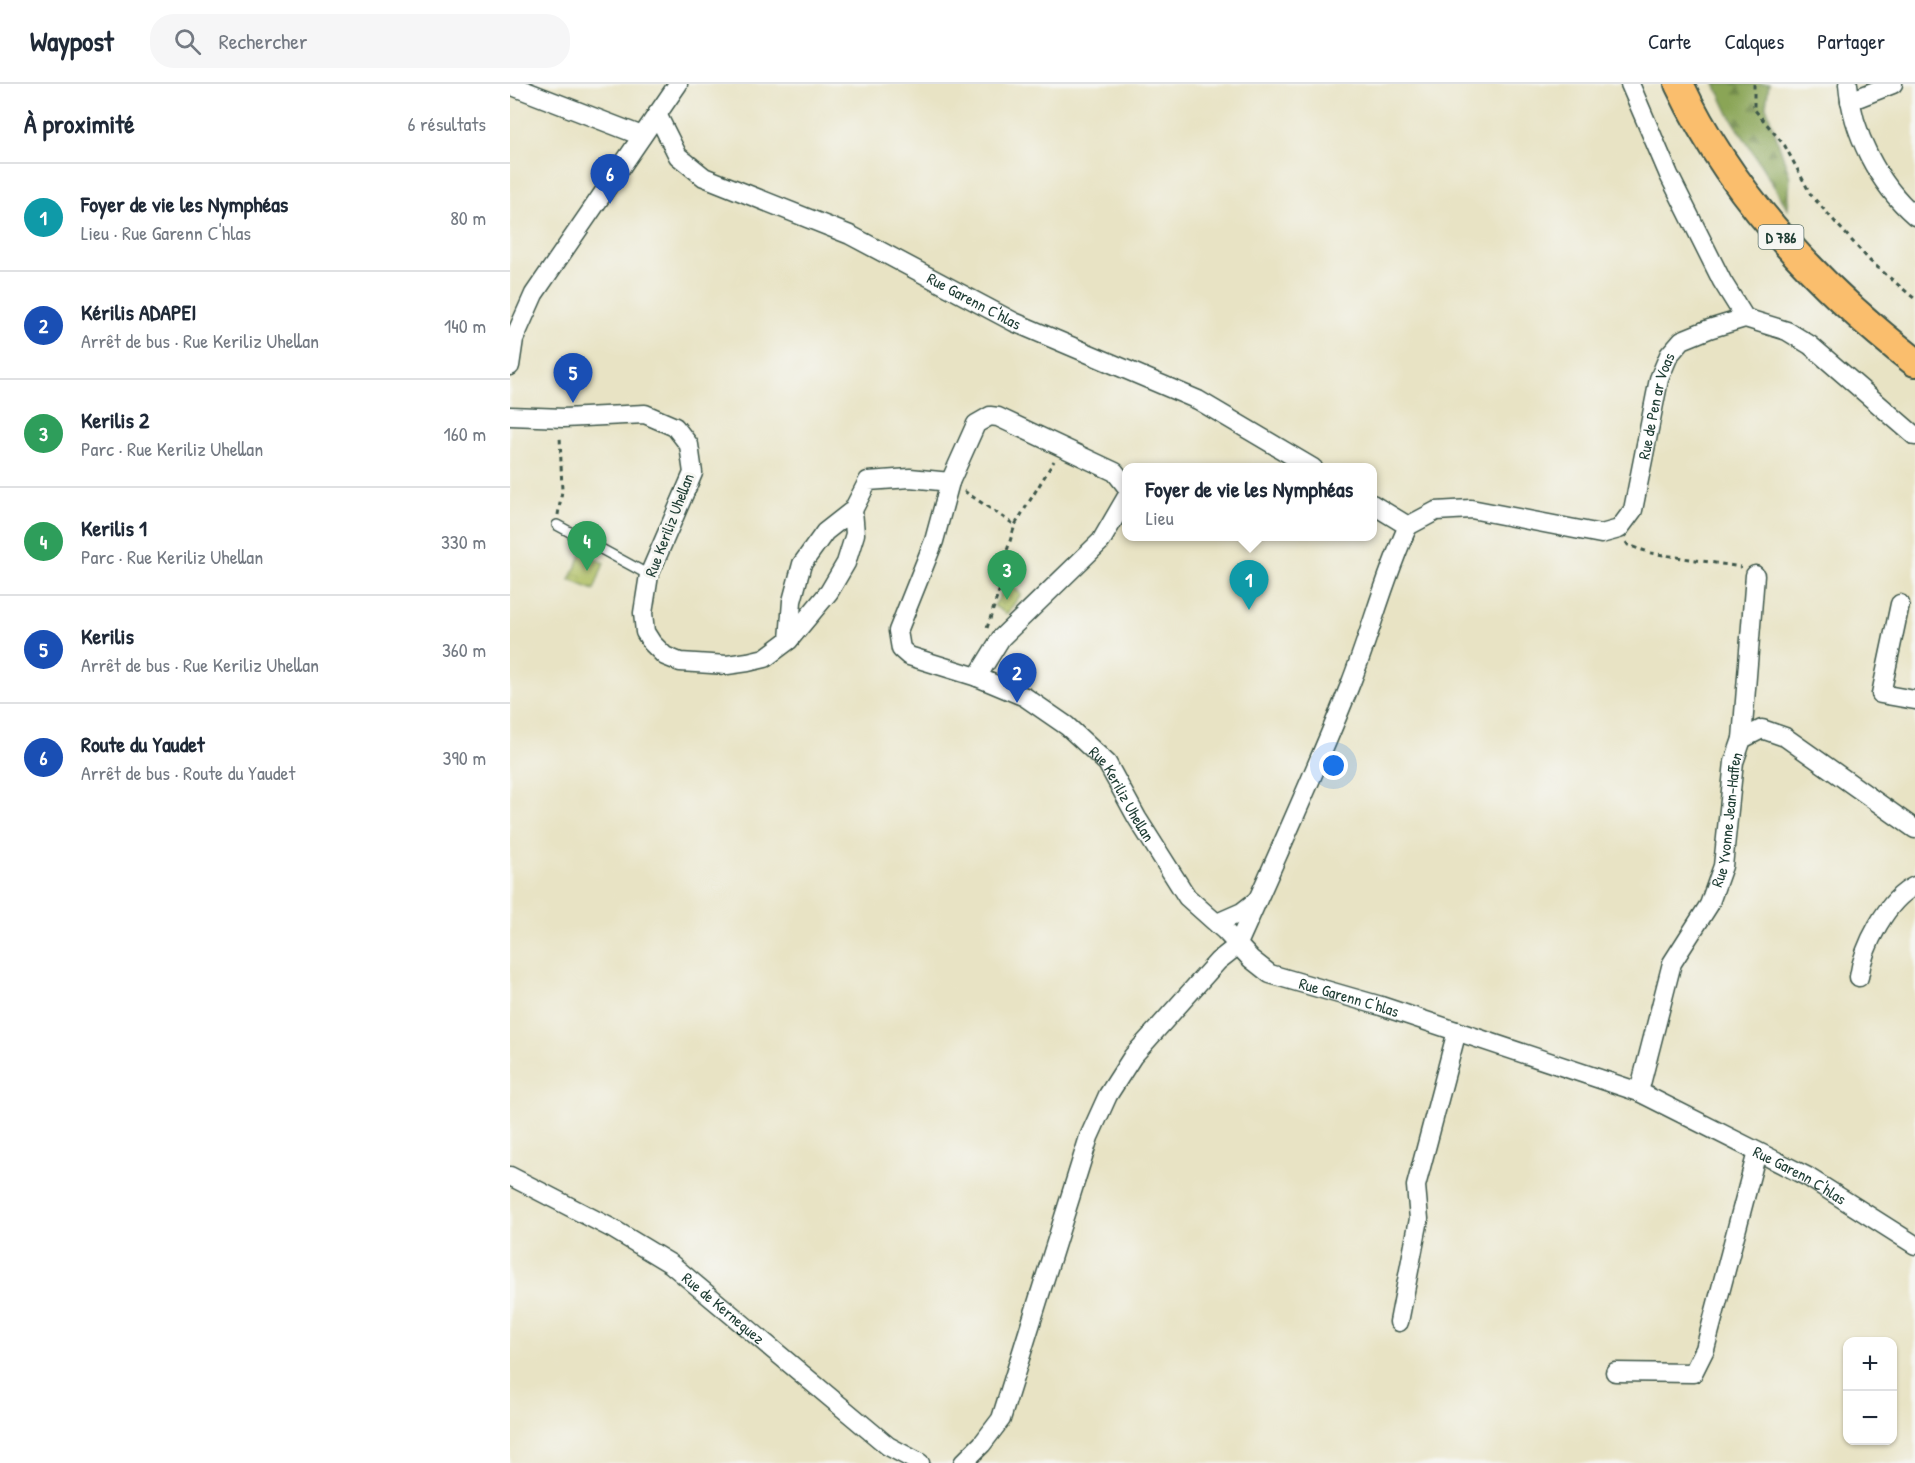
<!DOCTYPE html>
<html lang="fr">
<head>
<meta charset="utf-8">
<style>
  :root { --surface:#fff; --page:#f6f6f7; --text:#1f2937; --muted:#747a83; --line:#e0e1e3; --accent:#0f766e }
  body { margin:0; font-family:"Patrick Hand",sans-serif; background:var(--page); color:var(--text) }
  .controls { position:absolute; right:18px; bottom:18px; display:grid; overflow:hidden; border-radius:12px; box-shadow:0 2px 4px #0004 }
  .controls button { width:54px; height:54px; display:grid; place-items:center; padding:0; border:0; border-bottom:2px solid var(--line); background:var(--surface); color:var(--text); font:30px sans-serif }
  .you { position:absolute; left:824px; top:682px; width:21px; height:21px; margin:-15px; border:4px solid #fff; border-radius:50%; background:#1a73e8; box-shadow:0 0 0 9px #1a73e833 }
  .badge { display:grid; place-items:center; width:39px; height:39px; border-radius:50%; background:var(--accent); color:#fff; font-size:20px; font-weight:700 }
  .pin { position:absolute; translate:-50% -50px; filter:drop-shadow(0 2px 3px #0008) }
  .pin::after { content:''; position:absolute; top:32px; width:21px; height:18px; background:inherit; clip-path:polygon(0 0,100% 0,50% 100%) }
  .popup { position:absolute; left:612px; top:379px; width:255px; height:78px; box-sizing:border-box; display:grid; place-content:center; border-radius:12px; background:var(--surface); filter:drop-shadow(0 2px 4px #0005); font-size:20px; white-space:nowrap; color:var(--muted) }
  .popup b { font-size:22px; color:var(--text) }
  .popup::after { content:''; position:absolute; left:50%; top:100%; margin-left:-12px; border:12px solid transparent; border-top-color:var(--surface) }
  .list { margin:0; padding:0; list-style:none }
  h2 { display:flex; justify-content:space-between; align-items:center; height:78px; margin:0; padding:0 24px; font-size:26px }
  h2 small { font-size:20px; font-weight:400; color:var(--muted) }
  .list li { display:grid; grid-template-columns:39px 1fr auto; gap:18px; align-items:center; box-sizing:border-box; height:108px; padding:0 24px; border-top:2px solid var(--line) }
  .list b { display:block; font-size:22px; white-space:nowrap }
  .list p { margin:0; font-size:20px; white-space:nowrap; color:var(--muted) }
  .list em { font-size:20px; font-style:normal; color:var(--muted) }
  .icon { flex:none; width:33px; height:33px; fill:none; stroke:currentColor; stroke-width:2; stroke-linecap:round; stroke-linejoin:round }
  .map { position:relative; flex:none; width:1405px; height:1379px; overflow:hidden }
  header { display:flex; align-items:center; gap:36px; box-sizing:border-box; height:84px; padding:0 30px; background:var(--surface); border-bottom:2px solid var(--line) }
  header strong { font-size:28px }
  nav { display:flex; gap:33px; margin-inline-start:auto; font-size:21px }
  .search { width:420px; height:54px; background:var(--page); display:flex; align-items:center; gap:15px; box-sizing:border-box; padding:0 21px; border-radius:24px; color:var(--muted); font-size:22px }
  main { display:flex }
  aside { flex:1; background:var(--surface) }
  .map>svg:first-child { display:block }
</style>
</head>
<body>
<header>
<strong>Waypost</strong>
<div class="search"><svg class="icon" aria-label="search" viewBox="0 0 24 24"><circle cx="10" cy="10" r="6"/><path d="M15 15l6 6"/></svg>Rechercher</div>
<nav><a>Carte</a><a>Calques</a><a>Partager</a></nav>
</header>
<main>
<aside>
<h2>À proximité<small>6 résultats</small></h2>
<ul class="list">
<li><span class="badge" style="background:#0f9aa8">1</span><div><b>Foyer de vie les Nymphéas</b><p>Lieu · Rue Garenn C'hlas</p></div><em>80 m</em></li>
<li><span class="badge" style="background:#1a4fb4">2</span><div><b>Kérilis ADAPEI</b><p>Arrêt de bus · Rue Keriliz Uhellan</p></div><em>140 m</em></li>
<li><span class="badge" style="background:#2e9e5b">3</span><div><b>Kerilis 2</b><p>Parc · Rue Keriliz Uhellan</p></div><em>160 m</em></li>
<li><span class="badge" style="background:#2e9e5b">4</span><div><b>Kerilis 1</b><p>Parc · Rue Keriliz Uhellan</p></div><em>330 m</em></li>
<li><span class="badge" style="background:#1a4fb4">5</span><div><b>Kerilis</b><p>Arrêt de bus · Rue Keriliz Uhellan</p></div><em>360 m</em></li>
<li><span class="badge" style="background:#1a4fb4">6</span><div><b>Route du Yaudet</b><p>Arrêt de bus · Route du Yaudet</p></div><em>390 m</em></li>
</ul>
</aside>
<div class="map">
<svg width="1405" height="1379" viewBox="0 0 1405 1379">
  <defs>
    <pattern id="forest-firs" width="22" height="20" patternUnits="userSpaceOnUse" patternTransform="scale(1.5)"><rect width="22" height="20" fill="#8aa557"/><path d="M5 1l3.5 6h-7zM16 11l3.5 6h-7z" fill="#708849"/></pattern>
    <pattern id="park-crowns" width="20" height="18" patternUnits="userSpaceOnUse" patternTransform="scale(1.5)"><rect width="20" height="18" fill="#aebe61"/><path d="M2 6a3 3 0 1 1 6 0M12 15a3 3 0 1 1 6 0" fill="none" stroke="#8d9c51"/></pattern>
  </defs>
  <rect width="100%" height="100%" fill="#f6f6f2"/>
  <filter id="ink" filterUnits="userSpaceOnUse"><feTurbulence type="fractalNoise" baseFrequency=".0167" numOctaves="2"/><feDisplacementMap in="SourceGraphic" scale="12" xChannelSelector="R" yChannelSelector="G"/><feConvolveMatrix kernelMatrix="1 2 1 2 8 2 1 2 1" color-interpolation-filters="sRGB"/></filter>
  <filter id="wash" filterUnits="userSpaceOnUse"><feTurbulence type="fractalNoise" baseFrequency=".008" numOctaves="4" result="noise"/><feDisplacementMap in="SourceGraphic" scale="24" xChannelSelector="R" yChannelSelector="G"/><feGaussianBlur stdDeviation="1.35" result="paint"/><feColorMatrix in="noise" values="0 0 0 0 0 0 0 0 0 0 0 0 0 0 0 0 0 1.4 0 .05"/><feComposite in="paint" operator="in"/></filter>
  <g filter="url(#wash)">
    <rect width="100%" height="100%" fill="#e8e3c4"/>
    <path fill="url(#forest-firs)" stroke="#547146" stroke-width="1.5" d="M1205,0H1259L1256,22L1280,93L1278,125L1219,30Z"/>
    <path fill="url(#park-crowns)" stroke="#667e4a" stroke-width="1.5" d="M72,469L94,479L84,506L60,496Z
      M498,498L511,510L497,530L484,522Z"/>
  </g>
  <g filter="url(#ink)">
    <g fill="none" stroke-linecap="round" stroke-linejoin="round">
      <g stroke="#3d564a" stroke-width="12">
        <path id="lane" d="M47,441L139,491"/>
      </g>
      <g stroke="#3d564a" stroke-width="21">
        <g id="street">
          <path d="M1120,0L1159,91L1212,197L1235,234"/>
          <path d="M1338,0C1342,48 1368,100 1405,132"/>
          <path d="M0,1L132,52"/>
          <path d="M1340,17L1383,0"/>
          <path id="s1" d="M147,30L168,72L194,93L340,151L504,238L688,316L803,384"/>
          <path d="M0,282L4,255L24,210L168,0"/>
          <path d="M0,332L54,334L135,330L165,343L179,361L183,389L139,491L133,529L135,548L142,559L155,572L170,578L217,581L238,578L255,574L279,556L319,508L336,479L345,450L343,426"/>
          <path d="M440,398L466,340L480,332L488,333L605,388L616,402"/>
          <path id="s2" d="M898,442L926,427L961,425L1091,450L1109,445L1123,426L1149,295L1159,271L1172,256L1199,245L1235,234L1277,247L1300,261L1405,352"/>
          <path d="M1390,520L1371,610L1405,616"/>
          <path id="s3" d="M279,556L282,517L292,480L315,448L343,426L358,397L400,394L440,398L424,457L388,547L391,565L399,572L467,593L515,613L557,642L597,679L627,734L677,813L715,847L741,875L760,890L871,922L1129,1008L1298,1093L1405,1161"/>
          <path d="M467,593L491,554L591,457L616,414"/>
          <path d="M1232,655L1245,491"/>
          <path d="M707,839L732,828L746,817"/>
          <path d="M1349,893C1353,863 1377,815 1405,802"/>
          <path id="s4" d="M1129,1008L1162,879L1199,821L1213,782L1224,678L1232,655L1252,645L1275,653L1405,745"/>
          <path id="s5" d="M0,1092L103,1145L161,1180L378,1362L410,1379"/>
          <path d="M889,1238L909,1135L906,1102L947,947"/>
          <path d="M1105,1288L1183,1289L1195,1265L1247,1068"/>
          <path d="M453,1379L472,1360L491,1335L579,1053L598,1011L623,972L708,877L727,862C766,775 805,689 840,601C861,548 874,494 898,442L862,420"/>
        </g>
      </g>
      <g stroke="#3d564a" stroke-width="32">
        <path id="primary" d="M1169,0C1221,111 1309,203 1405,278"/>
      </g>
      <path stroke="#3d564a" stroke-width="3" stroke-dasharray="4.5 4.5" stroke-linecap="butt" d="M1244,0V25L1275,62L1301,111L1360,177L1405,215
        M454,407L505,441
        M48,431L52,407L50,351
        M1116,458L1118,461L1141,469L1231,483
        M477,544L495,489L496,470L505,441L544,377"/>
      <use href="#lane" stroke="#fff" stroke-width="9"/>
      <use href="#street" stroke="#fff" stroke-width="18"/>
      <use href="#primary" stroke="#fabe6d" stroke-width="28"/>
    </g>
  </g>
  <g text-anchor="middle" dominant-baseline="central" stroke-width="6" stroke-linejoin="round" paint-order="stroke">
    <rect fill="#f6f6f2" stroke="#60746d" stroke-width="1.5" x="1248.5" y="141" width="45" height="24" rx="4.5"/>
    <g font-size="15" font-weight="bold" fill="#1f3d34">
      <text x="1271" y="153">D 786</text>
    </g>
    <g font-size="16" fill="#1f3d34" stroke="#f6f6f2">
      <text stroke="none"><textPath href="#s1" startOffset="378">Rue Garenn C'hlas</textPath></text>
      <text stroke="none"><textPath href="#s2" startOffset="348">Rue de Pen ar Voas</textPath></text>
      <text transform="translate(159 441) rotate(-69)">Rue Keriliz Uhellan</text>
      <text stroke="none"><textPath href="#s3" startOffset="717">Rue Keriliz Uhellan</textPath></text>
      <text stroke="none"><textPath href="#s4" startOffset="290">Rue Yvonne Jean-Haffen</textPath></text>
      <text stroke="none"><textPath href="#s3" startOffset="1035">Rue Garenn C'hlas</textPath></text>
      <text stroke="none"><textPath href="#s3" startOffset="1521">Rue Garenn C'hlas</textPath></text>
      <text stroke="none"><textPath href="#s5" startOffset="252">Rue de Kerneguez</textPath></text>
    </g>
  </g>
</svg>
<div class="controls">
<button>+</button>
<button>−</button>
</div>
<div class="you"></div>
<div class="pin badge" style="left:739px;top:526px;background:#0f9aa8">1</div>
<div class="popup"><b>Foyer de vie les Nymphéas</b>Lieu</div>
<div class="pin badge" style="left:507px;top:619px;background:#1a4fb4">2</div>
<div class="pin badge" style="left:497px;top:516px;background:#2e9e5b">3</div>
<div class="pin badge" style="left:77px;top:487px;background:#2e9e5b">4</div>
<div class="pin badge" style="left:63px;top:319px;background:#1a4fb4">5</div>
<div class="pin badge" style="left:100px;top:120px;background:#1a4fb4">6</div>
</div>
</main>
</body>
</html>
